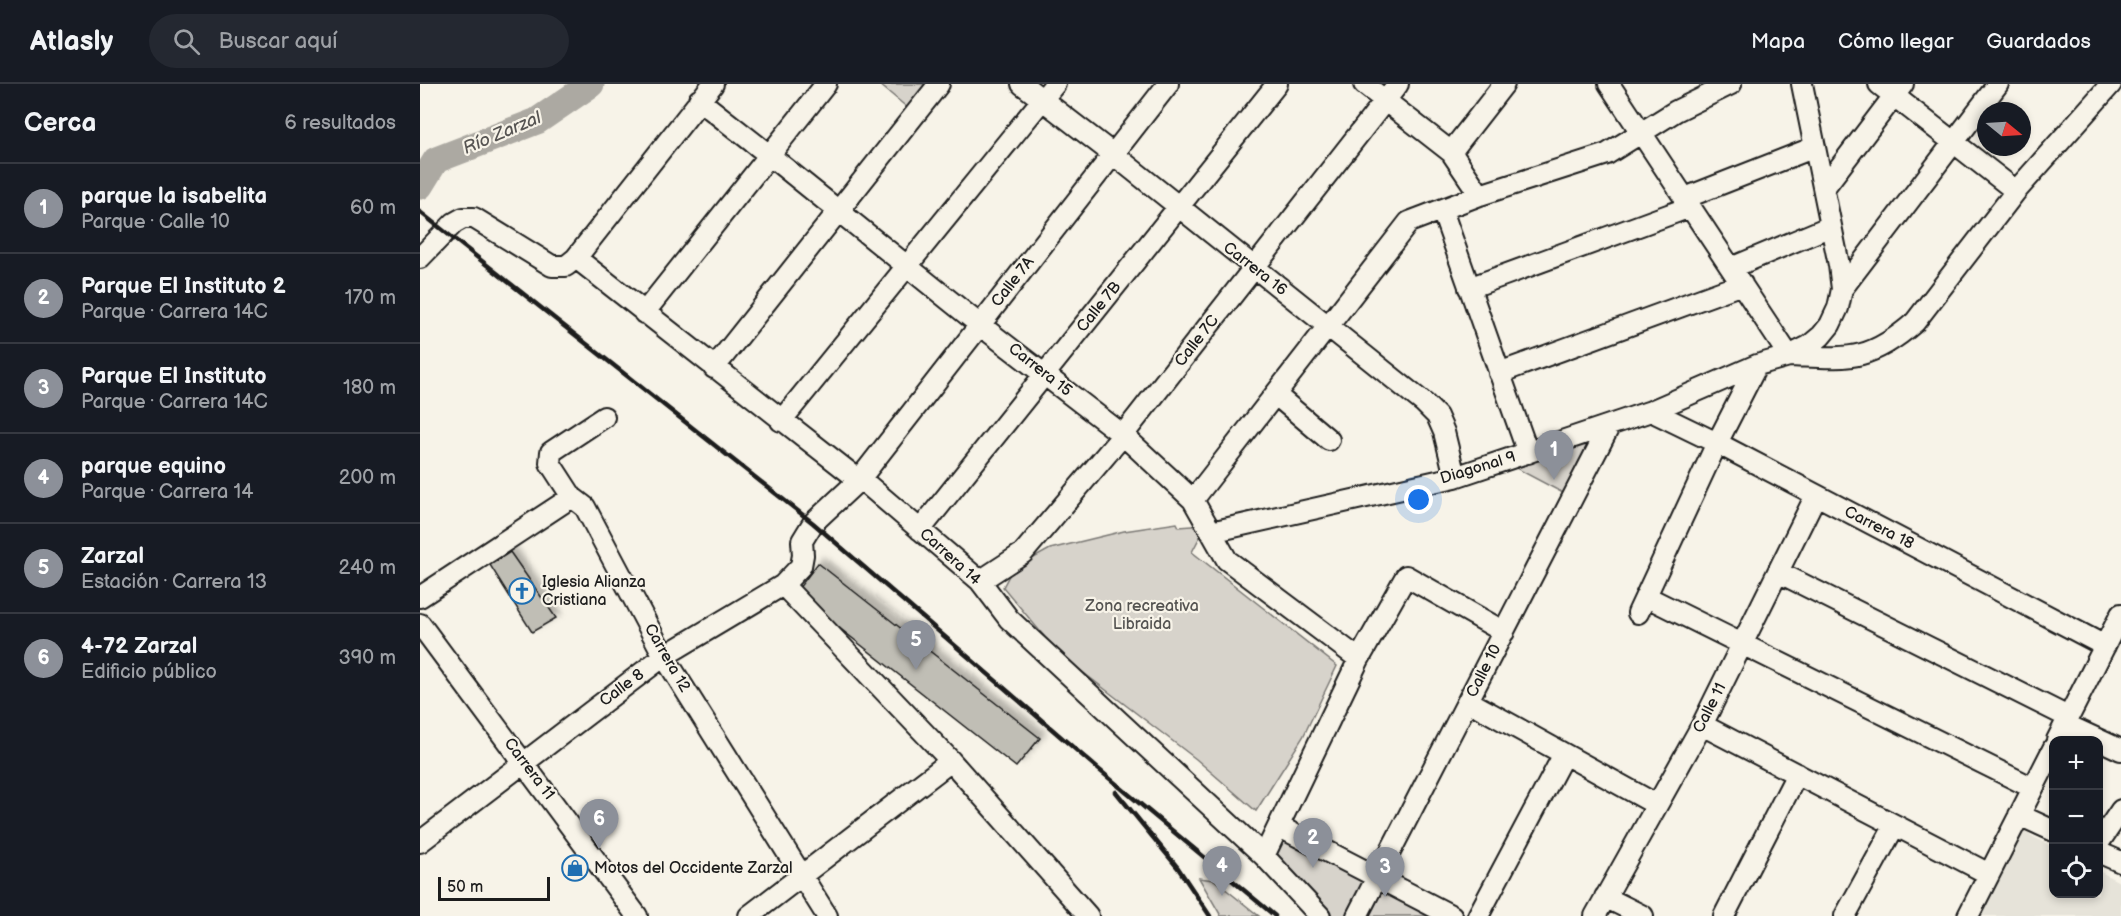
<!DOCTYPE html>
<html lang="es">
<head>
<meta charset="utf-8">
<style>
  :root { --surface:#171b24; --page:#242831; --text:#f1f3f6; --muted:#9ea1a6; --line:#363941; --accent:#8c9099 }
  body { margin:0; font-family:"Balsamiq Sans",sans-serif; background:var(--page); color:var(--text) }
  .controls { position:absolute; right:18px; bottom:18px; display:grid; overflow:hidden; border-radius:12px; box-shadow:0 3px 9px #0003 }
  .controls button { width:54px; height:54px; display:grid; place-items:center; padding:0; border:0; border-bottom:2px solid var(--line); background:var(--surface); color:var(--text); font:30px sans-serif }
  .compass { position:absolute; left:1557px; top:18px; width:54px; height:54px; border-radius:50%; background:var(--surface); box-shadow:0 3px 9px #0003; rotate:108deg }
  .scale { position:absolute; left:18px; bottom:15px; width:112px; box-sizing:border-box; padding-left:6px; border:3px solid #1c1c1c; border-top:0; font-size:16px; line-height:21px; white-space:nowrap; color:#1c1c1c; -webkit-text-stroke:4px #f7f3e8; paint-order:stroke }
  .you { position:absolute; left:999px; top:416px; width:21px; height:21px; margin:-15px; border:4px solid #fff; border-radius:50%; background:#1a73e8; box-shadow:0 0 0 9px #1a73e833 }
  .badge { display:grid; place-items:center; width:39px; height:39px; border-radius:50%; background:var(--accent); color:#fff; font-size:20px; font-weight:700 }
  .pin { position:absolute; translate:-50% -50px; filter:drop-shadow(0 2px 3px #0008) }
  .pin::after { content:''; position:absolute; top:32px; width:21px; height:18px; background:inherit; clip-path:polygon(0 0,100% 0,50% 100%) }
  .list { margin:0; padding:0; list-style:none }
  h2 { display:flex; justify-content:space-between; align-items:center; height:78px; margin:0; padding:0 24px; font-size:26px }
  h2 small { font-size:20px; font-weight:400; color:var(--muted) }
  .list li { display:grid; grid-template-columns:39px 1fr auto; gap:18px; align-items:center; box-sizing:border-box; height:90px; padding:0 24px; border-top:2px solid var(--line) }
  .list b { display:block; font-size:22px; white-space:nowrap }
  .list p { margin:0; font-size:20px; white-space:nowrap; color:var(--muted) }
  .list em { font-size:20px; font-style:normal; color:var(--muted) }
  .icon { flex:none; width:33px; height:33px; fill:none; stroke:currentColor; stroke-width:2; stroke-linecap:round; stroke-linejoin:round }
  .map { position:relative; flex:none; width:1701px; height:832px; overflow:hidden }
  header { display:flex; align-items:center; gap:36px; box-sizing:border-box; height:84px; padding:0 30px; background:var(--surface); border-bottom:2px solid var(--line) }
  header strong { font-size:28px }
  nav { display:flex; gap:33px; margin-inline-start:auto; font-size:21px }
  .search { width:420px; height:54px; background:var(--page); display:flex; align-items:center; gap:15px; box-sizing:border-box; padding:0 21px; border-radius:33px; color:var(--muted); font-size:22px }
  main { display:flex }
  aside { flex:1; background:var(--surface) }
  .map>svg:first-child { display:block }
</style>
</head>
<body>
<header>
<strong>Atlasly</strong>
<div class="search"><svg class="icon" aria-label="search" viewBox="0 0 24 24"><circle cx="10" cy="10" r="6"/><path d="M15 15l6 6"/></svg>Buscar aquí</div>
<nav><a>Mapa</a><a>Cómo llegar</a><a>Guardados</a></nav>
</header>
<main>
<aside>
<h2>Cerca<small>6 resultados</small></h2>
<ul class="list">
<li><span class="badge">1</span><div><b>parque la isabelita</b><p>Parque · Calle 10</p></div><em>60 m</em></li>
<li><span class="badge">2</span><div><b>Parque El Instituto 2</b><p>Parque · Carrera 14C</p></div><em>170 m</em></li>
<li><span class="badge">3</span><div><b>Parque El Instituto</b><p>Parque · Carrera 14C</p></div><em>180 m</em></li>
<li><span class="badge">4</span><div><b>parque equino</b><p>Parque · Carrera 14</p></div><em>200 m</em></li>
<li><span class="badge">5</span><div><b>Zarzal</b><p>Estación · Carrera 13</p></div><em>240 m</em></li>
<li><span class="badge">6</span><div><b>4-72 Zarzal</b><p>Edificio público</p></div><em>390 m</em></li>
</ul>
</aside>
<div class="map">
<svg width="1701" height="832" viewBox="0 0 1701 832">
  <defs>
    <filter id="shadow"><feDropShadow dx="5.5" dy="-5.5" stdDeviation="3" flood-color="#0004"/></filter>
  </defs>
  <rect width="100%" height="100%" fill="#f7f3e8"/>
  <filter id="ink" filterUnits="userSpaceOnUse"><feTurbulence type="fractalNoise" baseFrequency=".0167" numOctaves="2"/><feDisplacementMap in="SourceGraphic" scale="12" xChannelSelector="R" yChannelSelector="G"/><feConvolveMatrix kernelMatrix="1 2 1 2 8 2 1 2 1" color-interpolation-filters="sRGB"/></filter>
  <g filter="url(#ink)">
    <path fill="#e6e3d9" d="M1600,746L1633,763L1634,810H1678L1679,787L1701,799V832H1561Z"/>
    <path fill="#d7d3cb" stroke="#7a7874" stroke-width="1.5" d="M459,0H519L495,30Z
      M1170,360L1143,409L1094,383Z
      M757,439L759,443L786,441L772,468L917,582L883,653L836,727L776,675L639,570L583,503L592,486L630,465L704,447Z
      M860,743L952,796L950,802L1027,832H900L845,772Z
      M779,794L794,796L839,832H801Z"/>
    <g fill="none" stroke-linecap="round" stroke-linejoin="round">
      <path stroke="#aca9a2" stroke-width="27" d="M0,102L16,76L117,37L171,0"/>
    </g>
    <path fill="#c0beb5" stroke="#1c1c1c" stroke-width="1.5" filter="url(#shadow)" d="M90,468L136,534L112,548L70,481Z
      M398,479L620,654L596,683L375,509Z"/>
    <g fill="none" stroke-linecap="round" stroke-linejoin="round">
      <g stroke="#1c1c1c" stroke-width="24">
        <path id="minor" d="M602,0L693,70L1004,319L1017,332L1024,348L1035,393
          M944,0L1031,68L1060,111
          M1189,0L1369,272C1428,274 1448,279 1495,238L1596,107L1691,0
          M1459,0L1596,107
          M279,16L349,71L560,241L703,351L773,416L807,476L939,575
          M1031,68L1084,0
          M1404,104L1483,0
          M1265,114L1395,63
          M1022,126L1108,369
          M0,174L34,139L43,134H54L132,182H146L156,174L293,0
          M156,174L439,396H442L560,497L589,535L844,772L900,832
          M1311,184L1411,142
          M1049,204L1270,123
          M1422,205L1578,0
          M224,229L406,0
          M294,284L519,0
          M1079,289L1322,200
          M856,311L909,356
          M1231,327L1297,359L1685,562
          M184,333L131,368L130,379L152,413L165,423L244,572L407,832
          M361,337L635,0
          M773,416L989,138L1060,111L1187,70L1256,27L1311,0
          M500,446L857,0
          M791,448L1035,393L1231,327L1337,281L1369,272L1389,262L1401,252L1410,241L1418,224L1422,205L1419,181L1382,0
          M1358,488L1648,633
          M560,497L603,469L703,351L978,0
          M363,501L531,677L668,832
          M0,513L152,413
          M1227,513L1613,704
          M1218,529L1297,359L1337,281
          M0,540L217,832
          M1048,617L1237,721
          M1645,640L1701,666
          M1282,641L1569,790
          M1637,656L1701,530
          M1599,731L1634,747
          M860,743L1032,832
          M0,758L244,572L363,501L381,482L383,471L382,457L393,439L439,396L748,0
          M1678,760L1701,726
          M1678,768L1701,778
          M844,772L939,575L986,492L1084,548
          M1185,813L1223,832
          M329,832L531,677
          M937,832L1190,341
          M1058,832L1144,670
          M1175,832L1282,641L1396,411
          M1304,832L1377,690
          M1425,832L1475,741
          M1548,832L1634,663"/>
      </g>
      <use href="#minor" stroke="#f7f3e8" stroke-width="20"/>
      <path stroke="#1c1c1c" stroke-width="4.5" d="M0,128L393,439L677,684L855,832
        M696,708L758,784L790,832"/>
    </g>
  </g>
  <defs>
    <g id="church-ring" transform="scale(1.35)"><circle r="9.5" fill="#f7f3e8" stroke="#1f6fb2" stroke-width="1.5"/><path d="M-1.2-6h2.4v3.5h3.3v2.4h-3.3V6h-2.4V-.1h-3.3v-2.4h3.3Z" fill="#1f6fb2"/></g>
    <g id="shop-ring" transform="scale(1.35)"><circle r="9.5" fill="#f7f3e8" stroke="#1f6fb2" stroke-width="1.5"/><path d="M-5-2.5h2.3a2.7 3.5 0 0 1 5.4 0H5L5.5 6h-11ZM-1.5-2.5h3a1.5 2.3 0 0 0-3 0Z" fill="#1f6fb2"/></g>
  </defs>
  <g fill-rule="evenodd">
    <use href="#church-ring" x="102" y="507"/>
    <use href="#shop-ring" x="155" y="784"/>
  </g>
  <g text-anchor="middle" dominant-baseline="central" stroke-width="4.5" stroke-linejoin="round" paint-order="stroke">
    <g font-size="16" fill="#1c1c1c" stroke="#f7f3e8">
      <text transform="translate(835 185) rotate(38)">Carrera 16</text>
      <text transform="translate(593 198) rotate(-52)">Calle 7A</text>
      <text transform="translate(679 223) rotate(-51)">Calle 7B</text>
      <text transform="translate(777 257) rotate(-52)">Calle 7C</text>
      <text transform="translate(620 286) rotate(38)">Carrera 15</text>
      <text transform="translate(1058 384) rotate(-17)">Diagonal 9</text>
      <text transform="translate(1459 444) rotate(27)">Carrera 18</text>
      <text transform="translate(530 473) rotate(42)">Carrera 14</text>
      <text transform="translate(247 574) rotate(60)">Carrera 12</text>
      <text transform="translate(1064 587) rotate(-63)">Calle 10</text>
      <text transform="translate(202 604) rotate(-37)">Calle 8</text>
      <text transform="translate(1290 624) rotate(-63)">Calle 11</text>
      <text transform="translate(109 685) rotate(53)">Carrera 11</text>
    </g>
    <g font-size="16" fill="#1c1c1c" stroke="#f7f3e8" text-anchor="start">
      <text x="122" y="498">Iglesia Alianza<tspan x="122" dy="18">Cristiana</tspan></text>
      <text x="174" y="784">Motos del Occidente Zarzal</text>
    </g>
    <g font-size="16" fill="#545351" stroke="#f7f3e8">
      <text x="722" y="522">Zona recreativa<tspan x="722" dy="18">Libraida</tspan></text>
    </g>
    <g font-size="18" font-style="italic" fill="#565452" stroke="#f7f3e8">
      <text transform="translate(82 49) rotate(-23)">Río Zarzal</text>
    </g>
  </g>
</svg>
<div class="controls">
<button>+</button>
<button>−</button>
<button><svg class="icon" aria-label="locate" viewBox="0 0 24 24"><circle cx="12" cy="12" r="6"/><path d="M12 2v4M12 18v4M2 12h4M18 12h4"/></svg></button>
</div>
<svg class="compass" viewBox="-18 -18 36 36"><path d="M0-13l5 13h-10z" fill="#e53935"/><path d="M0 13l5-13h-10z" fill="#9ea1a6"/></svg>
<div class="scale">50 m</div>
<div class="you"></div>
<div class="pin badge" style="left:1134px;top:396px">1</div>
<div class="pin badge" style="left:893px;top:784px">2</div>
<div class="pin badge" style="left:965px;top:813px">3</div>
<div class="pin badge" style="left:802px;top:812px">4</div>
<div class="pin badge" style="left:496px;top:586px">5</div>
<div class="pin badge" style="left:179px;top:765px">6</div>
</div>
</main>
</body>
</html>
